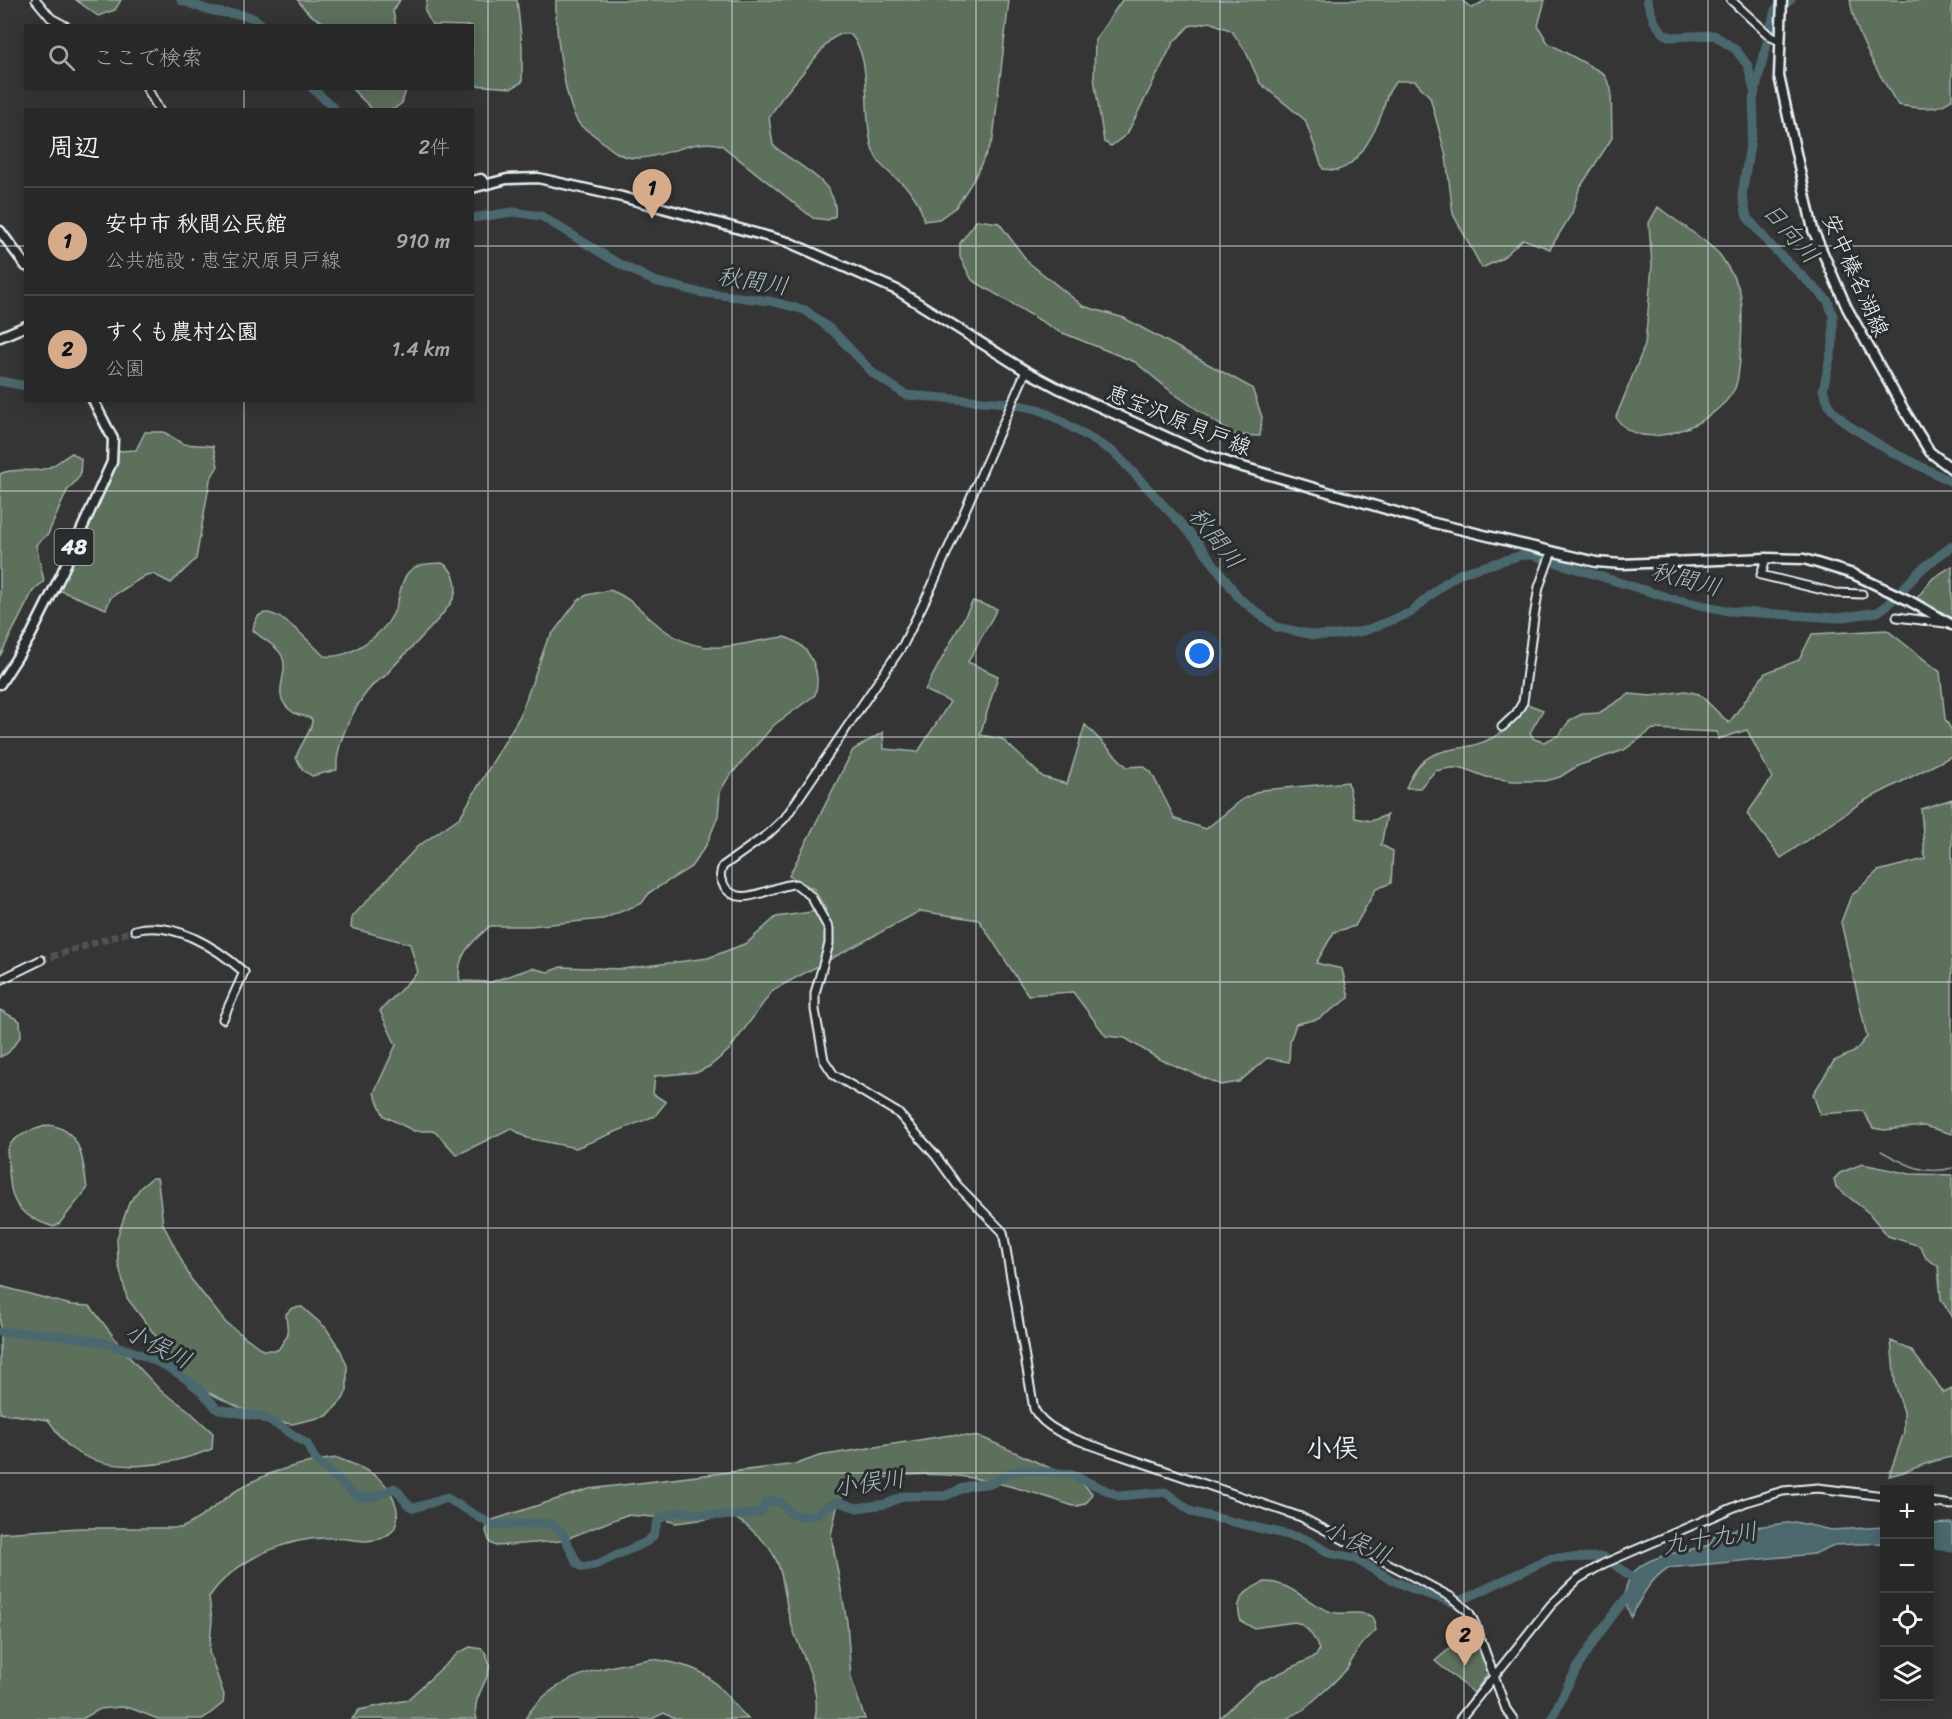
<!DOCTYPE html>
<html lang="ja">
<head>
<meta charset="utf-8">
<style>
  :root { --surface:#282828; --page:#303030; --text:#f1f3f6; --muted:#a5a6a8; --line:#444445; --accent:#d6ab8b }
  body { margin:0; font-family:Sriracha,"Klee One",sans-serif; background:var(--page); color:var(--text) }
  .controls { position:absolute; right:18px; bottom:18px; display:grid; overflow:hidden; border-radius:0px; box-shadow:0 3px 15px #0003 }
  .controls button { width:54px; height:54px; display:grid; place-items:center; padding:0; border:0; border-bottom:2px solid var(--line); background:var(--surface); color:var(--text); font:30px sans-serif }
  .you { position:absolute; left:1200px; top:654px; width:21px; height:21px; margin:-15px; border:4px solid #fff; border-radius:50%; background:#1a73e8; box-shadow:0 0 0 9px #1a73e833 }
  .badge { display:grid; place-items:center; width:39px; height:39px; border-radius:50%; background:var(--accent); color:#111; font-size:20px; font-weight:700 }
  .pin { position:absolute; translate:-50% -50px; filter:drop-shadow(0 2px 3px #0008) }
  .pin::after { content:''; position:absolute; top:32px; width:21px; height:18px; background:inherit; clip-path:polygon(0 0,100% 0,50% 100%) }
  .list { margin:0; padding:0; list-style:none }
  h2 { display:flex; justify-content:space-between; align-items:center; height:78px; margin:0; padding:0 24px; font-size:26px }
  h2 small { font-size:20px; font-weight:400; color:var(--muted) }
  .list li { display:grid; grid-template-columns:39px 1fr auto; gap:18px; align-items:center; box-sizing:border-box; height:108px; padding:0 24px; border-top:2px solid var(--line) }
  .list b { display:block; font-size:22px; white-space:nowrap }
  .list p { margin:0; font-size:20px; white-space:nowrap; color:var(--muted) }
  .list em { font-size:20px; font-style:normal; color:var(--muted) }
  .icon { flex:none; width:33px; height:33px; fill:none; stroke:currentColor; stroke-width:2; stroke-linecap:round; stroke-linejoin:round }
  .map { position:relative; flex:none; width:1952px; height:1719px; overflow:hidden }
  .search { position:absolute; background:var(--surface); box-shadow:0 3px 15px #0003; left:24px; top:24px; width:450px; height:66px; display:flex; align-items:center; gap:15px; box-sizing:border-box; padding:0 21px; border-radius:0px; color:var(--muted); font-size:22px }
  .panel { position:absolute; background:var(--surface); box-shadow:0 3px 15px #0003; left:24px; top:108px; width:450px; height:294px; border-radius:0px }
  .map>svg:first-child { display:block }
</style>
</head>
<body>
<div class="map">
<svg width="1952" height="1719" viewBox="0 0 1952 1719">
  <rect width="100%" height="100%" fill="#363535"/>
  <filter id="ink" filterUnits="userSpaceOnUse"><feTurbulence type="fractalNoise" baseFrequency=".0167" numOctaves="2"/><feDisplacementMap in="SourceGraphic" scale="12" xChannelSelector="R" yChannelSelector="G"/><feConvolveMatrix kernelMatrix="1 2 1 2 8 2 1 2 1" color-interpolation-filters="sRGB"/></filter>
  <g filter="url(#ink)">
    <path fill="#5c705b" stroke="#a2b0aa" stroke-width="1.5" d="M76,0H121L115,10L98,16Z
      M298,0H400L393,11L396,26C359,26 320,36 298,0Z
      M427,0H517L522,46V82L512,88L473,85L472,26L432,25L425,11Z
      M556,0H1009L993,139L974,179L956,207L939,219L924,221C915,177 882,181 872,147C862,115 874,58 850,34H840L830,40L781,99L769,118L773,145C793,165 840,180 835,216L828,220L813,218L721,145C696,137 666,157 640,158C622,159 613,151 600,140C594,134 587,131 581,126C564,108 555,25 556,0Z
      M1122,0H1461L1472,8L1486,0H1545L1538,26L1548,43L1603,73L1611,88L1612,138L1579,189L1572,213L1550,249L1523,239L1501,259L1482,268L1453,214L1446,156L1430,97L1415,81H1397C1386,92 1386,100 1382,113C1375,132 1358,166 1337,170C1333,171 1327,169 1323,169L1305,120L1260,83L1246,52L1232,31L1210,22L1189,26L1173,43L1127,134L1111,146L1104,142L1094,78L1095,40Z
      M1850,0H1952V99C1939,112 1914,108 1898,105C1878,72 1856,38 1850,0Z
      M352,89L406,88V90L402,103L394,109L373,110Z
      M1658,207C1674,220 1708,241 1720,255C1726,264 1737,281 1740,292C1744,308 1741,373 1735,388C1719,422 1640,459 1616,417L1645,345L1652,266L1649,223Z
      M977,220L999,223L1028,262L1083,306L1124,318L1252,388L1262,417L1260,436L1235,435L1173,393L1135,362L1058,331L972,280L960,257V243Z
      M145,432H164L183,444L213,446L218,466L210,480L196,559L171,583L153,574L146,575L111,597L106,609L59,590L118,451L136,450Z
      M72,453L81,459L80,476L67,491L48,534L36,545L44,581L33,591L0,656V474C14,466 36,475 52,466C59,462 65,457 72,453Z
      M442,563C453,569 458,582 455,594C450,613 399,658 385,676C361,689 335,741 337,770L312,776L303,770L296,758C299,745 313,731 312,719C307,716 300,716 294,713C267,695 291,676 282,656C277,645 261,639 253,630C259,584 311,644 324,656C348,660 383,635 393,614C400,601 399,585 407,574C415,563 430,564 442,563Z
      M1952,566V618L1917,598L1933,578Z
      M610,590C630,597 642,612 658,625C703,662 733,643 784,637C810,644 822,671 815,695L774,725L728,778L720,792L718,816L707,844L691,867L650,892L642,903L603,919L530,926H490C472,942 455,956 460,981L491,982L532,968L548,972L561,967L623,969L708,958L747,943L776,917L826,910L814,889L789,876L853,750L883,732L884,749L918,752L950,702L925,690L973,601L997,609L968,662L998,676L980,735L1002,739L1043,777L1067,784L1085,725L1127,767L1143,766L1151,772L1175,819L1206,829L1243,799L1262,790L1348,782L1355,818L1371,821L1387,815L1381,845L1393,851L1391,883L1376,889L1355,926L1334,932L1316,963L1342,969L1349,998L1318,1019L1296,1024L1290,1041L1289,1062L1267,1058L1239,1082L1221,1085L1159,1059L1125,1038L1106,1036L1073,992L1028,995L979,920L920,911L773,990L729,1050L710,1066L698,1072L655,1076L653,1094L666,1102L655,1116L576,1148L527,1138L511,1128L457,1155L435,1131H414L384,1116L374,1093L396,1045L380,1011L418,972L410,944L351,928L352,917L417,847L460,817L520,716L547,641L578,600L587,595Z
      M1887,630L1940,672L1945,719L1952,731V756L1862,802L1781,858L1747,814L1772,778L1747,730L1718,739L1717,732L1653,729L1624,750L1577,766L1560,777L1546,781H1513L1486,777L1463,768H1450L1435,771L1420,788H1406C1426,737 1457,758 1494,737C1509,729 1519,718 1527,704L1543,710L1530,733L1534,739L1544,742L1559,735L1570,720L1582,714L1599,713L1629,694L1652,696L1685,691L1699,694L1729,723L1765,673L1799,660L1812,634Z
      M1952,799V1134L1924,1126L1884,1130L1873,1128L1863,1111L1820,1114L1813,1094L1834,1061L1854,1052L1867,1037L1841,922L1851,896L1878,871L1925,859L1921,809Z
      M0,1010L20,1021L21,1036L8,1053L0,1057Z
      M49,1125C83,1130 83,1162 87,1189L59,1224L54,1227C5,1212 12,1193 7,1150C12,1135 35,1129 49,1125Z
      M1862,1164L1910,1174L1952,1175V1318L1941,1299L1938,1266L1926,1258L1920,1246L1888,1236L1869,1213L1836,1187L1834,1179L1840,1173Z
      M152,1178H157L158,1183L163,1224L191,1279L226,1323L263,1350H278L288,1335L286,1314L292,1308L302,1307L326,1328L341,1351L347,1366V1390L343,1399L327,1416L292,1424L265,1420L203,1390L182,1371L127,1298L118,1262L117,1238L129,1203L141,1187Z
      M0,1286L71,1305L90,1306L130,1358L160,1390L187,1409L213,1433L212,1449C170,1466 111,1476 72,1449C63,1443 55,1428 48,1420L0,1413Z
      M1891,1341L1911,1350L1944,1393L1952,1389V1457C1929,1460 1911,1472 1889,1476L1904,1432V1412L1895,1384Z
      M950,1435L981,1437L1081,1482L1092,1493C1089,1503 1083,1506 1073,1506C997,1479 929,1461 849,1486L838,1503L831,1535L847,1622L851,1678L865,1719H815C822,1687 801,1655 792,1626C780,1590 789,1562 756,1534C748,1526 741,1520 730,1516L676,1523L654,1517L626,1515L561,1541L496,1546L490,1543L486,1531L489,1521L589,1489L797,1464L819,1456Z
      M337,1458C351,1463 367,1469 378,1478C394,1489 408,1524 386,1536C371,1545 352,1539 337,1538C290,1535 235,1559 209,1597L212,1620L209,1652L224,1695L223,1703L207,1716L202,1719H158L130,1708L120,1707L100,1709L82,1719H0V1533L80,1528H181C203,1519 219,1501 239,1489C268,1471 304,1462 337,1458Z
      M1265,1582C1290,1581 1309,1605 1331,1612C1345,1616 1359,1609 1373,1617L1376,1630L1360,1646L1347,1669L1331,1685L1303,1710L1286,1719H1219L1257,1684L1316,1656L1319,1650C1315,1638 1307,1625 1295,1622L1253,1628L1241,1621C1233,1600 1246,1589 1265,1582Z
      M1472,1630L1489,1672L1474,1693L1435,1661Z
      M470,1647L482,1649C504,1673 468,1692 477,1719H352L359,1710L407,1700L458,1653Z
      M652,1659C712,1668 709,1678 748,1719H675L664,1713L652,1719H525C551,1675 606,1666 652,1659Z"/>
    <path fill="#4b686e" stroke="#8a9fa5" stroke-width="1.5" d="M1795,1522L1831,1530L1884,1527V1543L1834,1545L1814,1554L1668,1568C1649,1580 1641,1598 1631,1617C1629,1611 1624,1601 1625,1595C1627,1554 1681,1553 1710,1545L1716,1532Z
      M1952,1523V1546H1930V1524Z"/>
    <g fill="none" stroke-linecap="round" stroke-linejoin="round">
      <path stroke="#8a9fa5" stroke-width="1.5" d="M1881,1151C1905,1164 1924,1176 1952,1168"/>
      <path stroke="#4b686e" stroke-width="9" d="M181,0C191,4 202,8 213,11C231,16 249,10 263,26
        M1647,0L1654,21L1664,34L1671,37L1714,35L1736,50L1748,66L1754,90
        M1791,0L1775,10L1753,100L1754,120L1742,195L1747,217L1772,247L1828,301L1833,316V344L1823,390L1831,409L1848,425L1888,450L1952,482
        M312,88L336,110
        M472,218L513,212L541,216L616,262L654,281L698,292L770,301L805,310L834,332L874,374L906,395L1007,403L1038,409L1056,418L1115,453L1197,541L1239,598L1276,627L1314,635H1337L1364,631L1410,613L1445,583L1461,573L1522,555H1532L1673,599L1729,611L1837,618L1878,612L1886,606L1923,568L1952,546
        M0,381L26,386
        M0,1332C74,1332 169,1346 217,1409L261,1417L280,1426L307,1444L315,1459L357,1497H374L394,1488C403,1494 404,1505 414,1508L447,1498L492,1525L549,1523L562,1532L577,1563L582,1567L595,1565L646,1542L653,1536L658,1520C681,1506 690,1514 713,1515C728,1516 746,1515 761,1512L766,1502L774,1501L781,1503L791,1514L800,1516L816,1515L827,1506L839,1502L857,1508L886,1504L904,1496H945L968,1486L993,1483L1009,1473L1023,1470L1070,1474L1119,1496L1165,1492L1192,1512L1305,1539L1330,1553L1354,1558L1390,1579L1415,1590L1452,1602L1464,1599L1551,1558L1604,1557L1639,1582
        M1930,1544L1952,1548
        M1552,1719C1572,1671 1599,1630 1633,1590"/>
      <path stroke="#515152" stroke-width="7" stroke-dasharray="7 3.5" stroke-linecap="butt" d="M41,960L135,930"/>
      <g stroke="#e8f1f8" stroke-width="11">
        <path id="minor" d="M36,0L51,18L66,26
          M1731,0L1771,37L1780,41
          M147,88L159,110
          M1026,371L932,586L903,645L785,818L768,834L723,866C720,872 719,877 723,884C738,912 773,884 796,884L811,896L829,929V944L815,993V1010L824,1060L834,1075L898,1113L936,1156L957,1185L1003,1232L1034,1409C1046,1433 1085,1442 1108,1451L1301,1517L1451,1597L1469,1612L1475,1624L1506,1709L1513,1719
          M1766,558L1761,575L1835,593L1862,594
          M1897,617L1945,623
          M1502,727L1516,714L1523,702L1534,617L1539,587L1552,551
          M135,930C173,920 216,947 244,972L223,1019
          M0,980L41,960
          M1930,1502L1952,1505
          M1460,1719L1551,1605L1578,1579L1603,1564L1746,1502L1783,1491L1818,1488L1884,1496"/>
      </g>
      <g stroke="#e8f1f8" stroke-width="13">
        <path id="major" d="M1782,0L1779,76L1813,230L1847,308L1904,410L1930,452L1952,469
          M472,181L481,179L486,184
          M472,188L507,179L538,178L622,197L788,242L897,290L1026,371L1058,388L1206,455L1236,465L1430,522L1596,562L1622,564L1766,558L1804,559L1853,574L1908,600L1952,625
          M0,231L26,266
          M0,337L26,326
          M0,684L30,637L62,573L112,462L113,439L93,400"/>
      </g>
      <use href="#minor" stroke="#2a2d2e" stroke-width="7"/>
      <use href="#major" stroke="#2a2d2e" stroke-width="8"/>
    </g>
  </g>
  <path fill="none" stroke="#e8f1f8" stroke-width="1.5" stroke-opacity="0.55" d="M244,0V26M488,0V1719M732,0V1719M976,0V1719M1220,0V1719M1464,0V1719M1708,0V1719M244,88V110M0,246H26M472,246H1952M244,400V1719M0,491H1952M0,737H1952M0,982H1952M0,1228H1952M0,1473H1952"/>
  <g text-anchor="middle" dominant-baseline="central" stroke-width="6" stroke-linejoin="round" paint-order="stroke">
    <rect fill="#2a2d2e" stroke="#afb6bb" stroke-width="1.5" x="54.5" y="529" width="39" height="36" rx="4.5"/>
    <g font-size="21" font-weight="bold" fill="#e8f1f8">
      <text x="74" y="547">48</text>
    </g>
    <g font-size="22" fill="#e8f1f8" stroke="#2a2d2e">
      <text transform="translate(1856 275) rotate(66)">安中榛名湖線</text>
      <text transform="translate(1179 420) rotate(22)">恵宝沢原貝戸線</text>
    </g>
    <g font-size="24" font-style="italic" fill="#a9bac1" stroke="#2a2d2e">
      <text transform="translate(1791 233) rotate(49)">日向川</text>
      <text transform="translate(753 281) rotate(9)">秋間川</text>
      <text transform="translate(1216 538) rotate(51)">秋間川</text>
      <text transform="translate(1686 579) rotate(15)">秋間川</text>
      <text transform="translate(158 1346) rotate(27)">小俣川</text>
      <text transform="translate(869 1483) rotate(-8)">小俣川</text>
      <text transform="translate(1710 1538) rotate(-9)">九十九川</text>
      <text transform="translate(1357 1542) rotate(25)">小俣川</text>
    </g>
    <g font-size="26" font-weight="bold" fill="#e8f1f8" stroke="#2a2d2e">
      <text x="1332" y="1448">小俣</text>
    </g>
  </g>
</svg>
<div class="controls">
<button>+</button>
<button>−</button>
<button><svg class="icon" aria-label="locate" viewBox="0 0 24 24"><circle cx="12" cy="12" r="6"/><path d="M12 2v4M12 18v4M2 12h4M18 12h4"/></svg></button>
<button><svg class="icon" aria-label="layers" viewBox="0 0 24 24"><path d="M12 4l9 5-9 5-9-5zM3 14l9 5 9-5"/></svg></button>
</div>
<div class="you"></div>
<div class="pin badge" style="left:652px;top:219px">1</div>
<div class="pin badge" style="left:1465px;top:1666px">2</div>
<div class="search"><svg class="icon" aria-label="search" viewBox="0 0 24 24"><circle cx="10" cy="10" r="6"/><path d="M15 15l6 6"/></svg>ここで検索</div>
<section class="panel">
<h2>周辺<small>2件</small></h2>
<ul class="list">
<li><span class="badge">1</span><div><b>安中市 秋間公民館</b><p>公共施設 · 恵宝沢原貝戸線</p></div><em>910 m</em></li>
<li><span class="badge">2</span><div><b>すくも農村公園</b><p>公園</p></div><em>1.4 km</em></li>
</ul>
</section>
</div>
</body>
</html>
